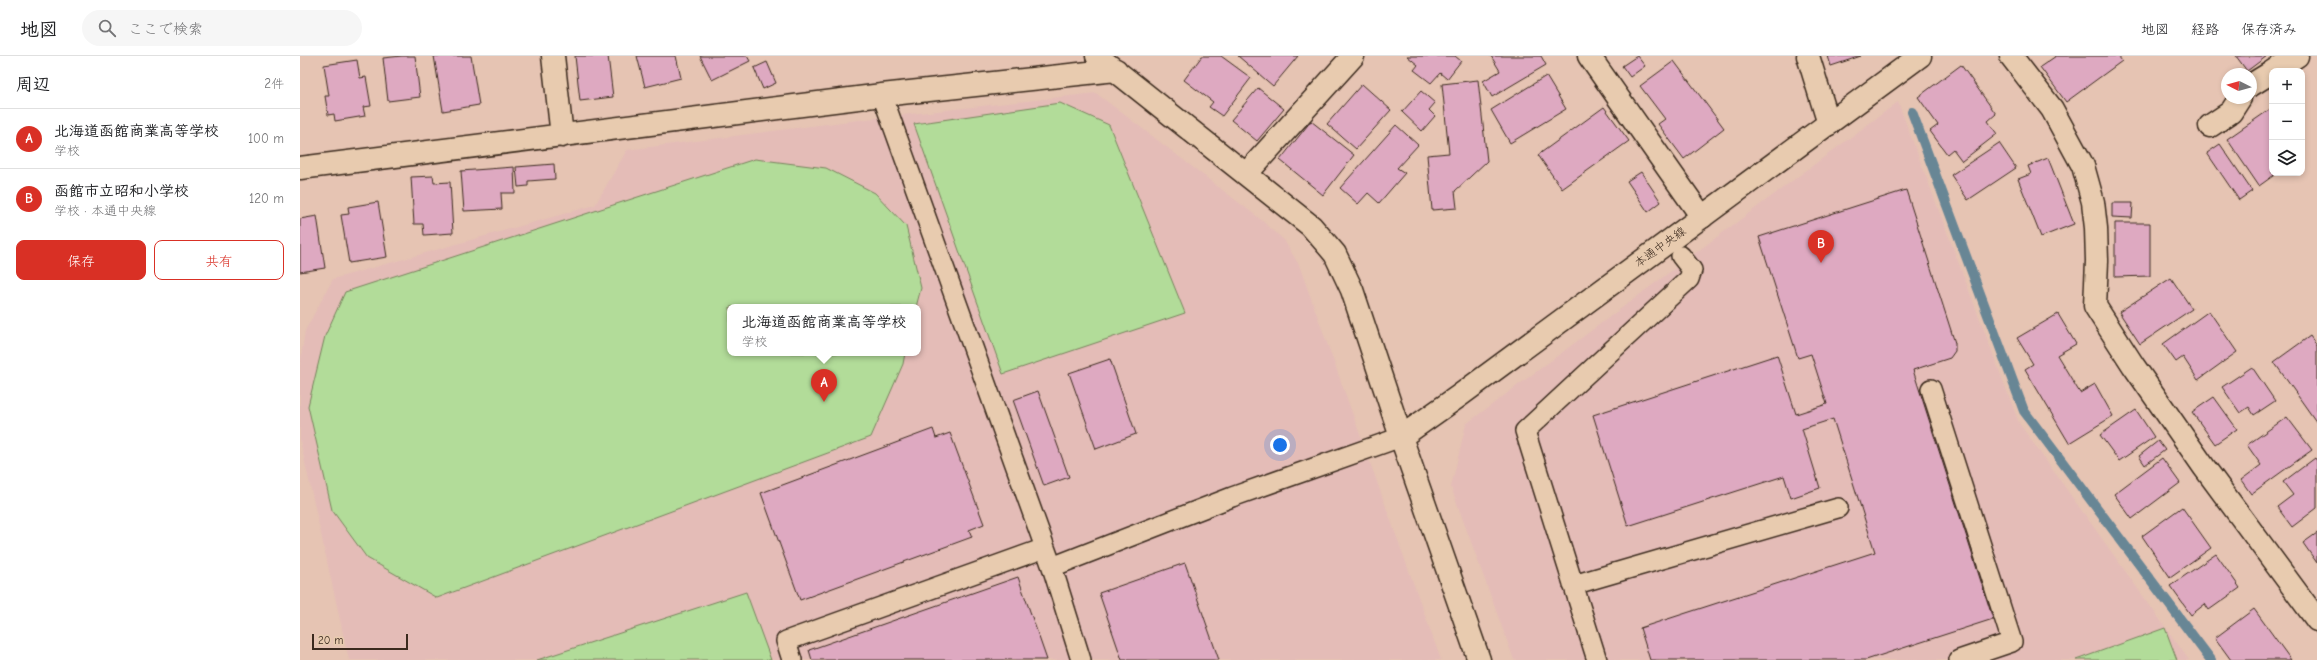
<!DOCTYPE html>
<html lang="ja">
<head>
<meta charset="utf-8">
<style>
  :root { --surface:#fff; --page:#f6f6f6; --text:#202124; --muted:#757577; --line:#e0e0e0; --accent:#d93025 }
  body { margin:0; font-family:"Comic Neue","Klee One",sans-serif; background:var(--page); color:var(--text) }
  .controls { position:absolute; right:12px; top:12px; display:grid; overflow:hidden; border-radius:8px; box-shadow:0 2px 6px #0003 }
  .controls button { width:36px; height:36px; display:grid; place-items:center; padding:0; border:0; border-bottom:1px solid var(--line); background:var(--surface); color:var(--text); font:20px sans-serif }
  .compass { position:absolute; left:1921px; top:12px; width:36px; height:36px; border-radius:50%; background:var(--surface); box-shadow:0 2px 6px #0003; rotate:276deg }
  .scale { position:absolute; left:12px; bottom:10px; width:96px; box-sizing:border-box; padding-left:4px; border:2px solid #3b2a1e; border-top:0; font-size:11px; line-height:14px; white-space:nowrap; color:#3b2a1e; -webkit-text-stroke:3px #e8cbaf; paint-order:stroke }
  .you { position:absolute; left:980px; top:389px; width:14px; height:14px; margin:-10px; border:3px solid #fff; border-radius:50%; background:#1a73e8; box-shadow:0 0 0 6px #1a73e833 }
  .badge { display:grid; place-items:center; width:26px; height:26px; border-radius:50%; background:var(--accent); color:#fff; font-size:13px; font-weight:700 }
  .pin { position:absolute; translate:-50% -33px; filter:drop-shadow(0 1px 2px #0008) }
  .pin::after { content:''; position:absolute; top:21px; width:14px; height:12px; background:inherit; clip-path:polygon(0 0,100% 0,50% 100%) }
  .popup { position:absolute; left:427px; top:248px; width:194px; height:52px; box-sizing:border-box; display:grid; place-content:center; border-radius:8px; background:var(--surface); filter:drop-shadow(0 1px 3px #0005); font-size:13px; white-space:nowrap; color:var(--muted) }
  .popup b { font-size:15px; color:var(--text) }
  .popup::after { content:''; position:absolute; left:50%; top:100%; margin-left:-8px; border:8px solid transparent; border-top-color:var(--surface) }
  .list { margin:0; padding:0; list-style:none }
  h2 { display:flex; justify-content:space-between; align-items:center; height:52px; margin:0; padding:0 16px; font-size:17px }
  h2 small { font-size:13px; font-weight:400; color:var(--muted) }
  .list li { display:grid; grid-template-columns:26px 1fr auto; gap:12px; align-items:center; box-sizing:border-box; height:60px; padding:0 16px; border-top:1px solid var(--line) }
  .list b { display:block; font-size:15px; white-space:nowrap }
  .list p { margin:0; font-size:13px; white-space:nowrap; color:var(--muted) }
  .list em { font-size:13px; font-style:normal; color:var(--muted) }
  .actions { display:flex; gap:8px; padding:12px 16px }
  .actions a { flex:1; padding:9px 0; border:1px solid var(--accent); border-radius:8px; text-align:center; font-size:14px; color:var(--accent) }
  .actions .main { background:var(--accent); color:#fff }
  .icon { flex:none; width:22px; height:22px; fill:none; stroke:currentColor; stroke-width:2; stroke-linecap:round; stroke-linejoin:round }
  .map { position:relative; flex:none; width:2017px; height:604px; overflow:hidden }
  header { display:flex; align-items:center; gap:24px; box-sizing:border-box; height:56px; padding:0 20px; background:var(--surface); border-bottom:1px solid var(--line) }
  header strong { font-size:19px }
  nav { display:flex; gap:22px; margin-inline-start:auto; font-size:14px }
  .search { width:280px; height:36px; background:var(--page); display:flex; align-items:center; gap:10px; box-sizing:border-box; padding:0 14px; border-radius:22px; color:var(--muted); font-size:15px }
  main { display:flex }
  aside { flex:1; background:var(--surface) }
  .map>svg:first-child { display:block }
</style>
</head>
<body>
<header>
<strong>地図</strong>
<div class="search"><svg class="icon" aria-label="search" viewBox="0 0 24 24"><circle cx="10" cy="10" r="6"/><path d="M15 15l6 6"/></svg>ここで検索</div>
<nav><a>地図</a><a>経路</a><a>保存済み</a></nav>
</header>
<main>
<aside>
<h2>周辺<small>2件</small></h2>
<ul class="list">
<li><span class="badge">A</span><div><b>北海道函館商業高等学校</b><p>学校</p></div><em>100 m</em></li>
<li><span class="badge">B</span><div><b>函館市立昭和小学校</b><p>学校 · 本通中央線</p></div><em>120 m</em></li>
</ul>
<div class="actions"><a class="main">保存</a><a>共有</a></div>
</aside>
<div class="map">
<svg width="2017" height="604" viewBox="0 0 2017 604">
  <rect width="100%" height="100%" fill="#e6c4b3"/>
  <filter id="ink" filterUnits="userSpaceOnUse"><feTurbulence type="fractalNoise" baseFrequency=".025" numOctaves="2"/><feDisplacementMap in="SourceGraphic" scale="8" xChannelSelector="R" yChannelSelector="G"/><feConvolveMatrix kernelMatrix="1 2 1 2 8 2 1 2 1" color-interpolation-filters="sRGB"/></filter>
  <g filter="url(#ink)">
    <path fill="#e4bcb7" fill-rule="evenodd" d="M796,37L959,162L984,184L999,209L1141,604H49L0,384V308L5,275L33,223L295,149L327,94L558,64ZM430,251H618V297H430Z
      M1598,46L1719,367L1889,604H1214L1151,431L1166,368Z"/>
    <path fill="#b2dc99" stroke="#76835c" d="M760,47L809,69L885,257L703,318L614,68Z
      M455,103L526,112L575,137L606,170L621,232L616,251H430V297H605L603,308L571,381L137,542L67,502L32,454L8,350L25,280L45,236Z
      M446,536L471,604H237Z
      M1865,572L1877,604H1776Z"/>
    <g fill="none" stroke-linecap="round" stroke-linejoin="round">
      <path stroke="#678695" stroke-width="10" d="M1612,56L1724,355L1911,604"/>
    </g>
    <path fill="#dea9c1" stroke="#3b2a1e" d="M102,0H115L120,41L88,45L83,2Z
      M134,0H171L179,49L143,55Z
      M275,0H308L313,41L280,45Z
      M337,0H376L381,22L345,31Z
      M400,0H447L450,5L412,24Z
      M902,0H921L951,22L922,60L909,51L913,46L884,24Z
      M938,0H998L973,30Z
      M1107,0H1155L1161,5L1147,23L1140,17L1131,27L1114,14L1118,9Z
      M1191,0H1241L1246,9L1192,41L1183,25L1200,15Z
      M1337,0L1345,10L1330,21L1322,10Z
      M1528,0H1561L1531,10Z
      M1756,0H1818L1822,5L1766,46L1740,11Z
      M1936,0H1967L1947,15Z
      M57,4L60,22L66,21L71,50L63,51L65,60L35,65L34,58L28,59L25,40H29L24,9Z
      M1374,5L1424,72L1384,103L1358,68L1365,63L1340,30Z
      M467,6L476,27L463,33L454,12Z
      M1661,9L1696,58L1688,65L1697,78L1662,105L1653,93L1647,98L1630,75L1638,69L1618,41Z
      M1246,20L1266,53L1210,87L1191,54Z
      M1178,24L1187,105L1155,135L1157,152L1132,154L1127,99L1149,97L1142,28Z
      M1062,28L1091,54L1056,93L1027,68Z
      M958,32L984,53L957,85L931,64Z
      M1121,35L1135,47L1129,54L1135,60L1122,75L1102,56Z
      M1304,51L1329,85L1262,133L1238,99Z
      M1969,54L1972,58V117H1977L1959,130L1927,83Z
      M1011,65L1054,99L1023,139L980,104Z
      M1096,69L1118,89L1097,112L1105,117L1079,147L1068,137L1058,148L1040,132Z
      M1699,87L1716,112L1668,144L1651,119Z
      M1920,88L1952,135L1939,144L1907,97Z
      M1748,102L1774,168L1741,181L1718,123L1731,118L1728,110Z
      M254,108L255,123L228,125V130L218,131L216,111Z
      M214,111L215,137H201L202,153L164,155L161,115Z
      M1341,116L1361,146L1348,156L1327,125Z
      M133,120L134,127L150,126L153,177L124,179L123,168H114L111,121Z
      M1606,134L1655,287V295L1650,302L1613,314L1693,563L1566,604H1350L1340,572L1575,496L1533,363L1502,373L1520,432L1491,442L1484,420L1328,470L1293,359L1477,299L1496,358L1527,348L1511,298L1498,302L1459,181Z
      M78,146L87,201L49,207L41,159L49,158L48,151Z
      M1812,147H1833L1832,162L1812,161Z
      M17,160L25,212L0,216V163Z
      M1815,167H1850V220L1815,221Z
      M1871,222L1892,253L1840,288L1819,256Z
      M1909,255L1937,296L1898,324L1883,301L1876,306L1863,288Z
      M1758,258L1776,288L1757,299L1780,337L1795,328L1813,360L1769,387L1725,313L1733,308L1717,282Z
      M2010,280L2017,290V367L1974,306Z
      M810,303L836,378L796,393L769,317Z
      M1952,311L1975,345L1954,359L1949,351L1940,357L1922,331Z
      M738,335L769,421L744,430L713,344Z
      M1914,341L1937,373L1915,388L1892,356Z
      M1836,354L1854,381L1819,405L1800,379Z
      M1987,361L2012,394L1951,438L1941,424L1961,409L1947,389Z
      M633,373L636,382L650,377L684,468L669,474L672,481L500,544L461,437Z
      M1858,385L1865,394L1845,409L1839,400Z
      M1862,402L1880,427L1832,463L1814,438Z
      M2015,402L2017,405V452L1992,471L1977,451L1993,439L1983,426Z
      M1882,451L1911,492L1870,521L1842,480Z
      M2017,477V507L2003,487Z
      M1916,498L1940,532L1909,554L1905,548L1891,559L1870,530Z
      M885,507L919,604H822L799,537Z
      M718,521L747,604H512L509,594Z
      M1954,553L1991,604H1931L1915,582Z"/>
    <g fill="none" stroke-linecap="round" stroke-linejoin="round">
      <g stroke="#3b2a1e" stroke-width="22">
        <path id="lane" d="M582,39L752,511L781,604
          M1631,333L1712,586L1659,604
          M752,511L932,441L1101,381
          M1273,529L1538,452
          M492,604L486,585L745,492
          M1297,604L1225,375L1389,223L1392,214L1381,200"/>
      </g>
      <g stroke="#3b2a1e" stroke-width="25">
        <path id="street" d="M253,0L262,80
          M797,0L1011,170L1035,198L1052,234L1101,381
          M1289,0L1402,161
          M1508,0L1529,68
          M1711,0L1752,53L1783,110L1793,146L1796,172L1797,205L1795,250L1833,309L1904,411L2017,564
          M1973,15L1997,0
          M1951,29L1972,16
          M1910,70L1931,56L1940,42
          M0,112L582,39L816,14
          M946,118L1053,0"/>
      </g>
      <g stroke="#3b2a1e" stroke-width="25">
        <path id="secondary" d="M1179,604L1101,381L1159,340L1620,0"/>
      </g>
      <use href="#lane" stroke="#e8cbaf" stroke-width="19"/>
      <use href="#street" stroke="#e8cbaf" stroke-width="22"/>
      <use href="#secondary" stroke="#e8cbaf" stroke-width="22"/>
    </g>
  </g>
  <g text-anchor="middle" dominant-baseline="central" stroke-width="3" stroke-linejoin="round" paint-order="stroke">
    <g font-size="12" fill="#3b2a1e" stroke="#e8cbaf">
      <text transform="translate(1360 191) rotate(-36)">本通中央線</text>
    </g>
  </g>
</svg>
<div class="controls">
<button>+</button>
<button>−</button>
<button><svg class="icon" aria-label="layers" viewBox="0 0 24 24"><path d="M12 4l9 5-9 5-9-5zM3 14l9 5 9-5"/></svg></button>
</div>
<svg class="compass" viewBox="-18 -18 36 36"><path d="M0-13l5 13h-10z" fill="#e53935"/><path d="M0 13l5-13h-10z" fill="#757577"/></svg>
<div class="scale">20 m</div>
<div class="you"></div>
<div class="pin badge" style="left:524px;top:346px">A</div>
<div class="popup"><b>北海道函館商業高等学校</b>学校</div>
<div class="pin badge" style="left:1521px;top:207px">B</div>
</div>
</main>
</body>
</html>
